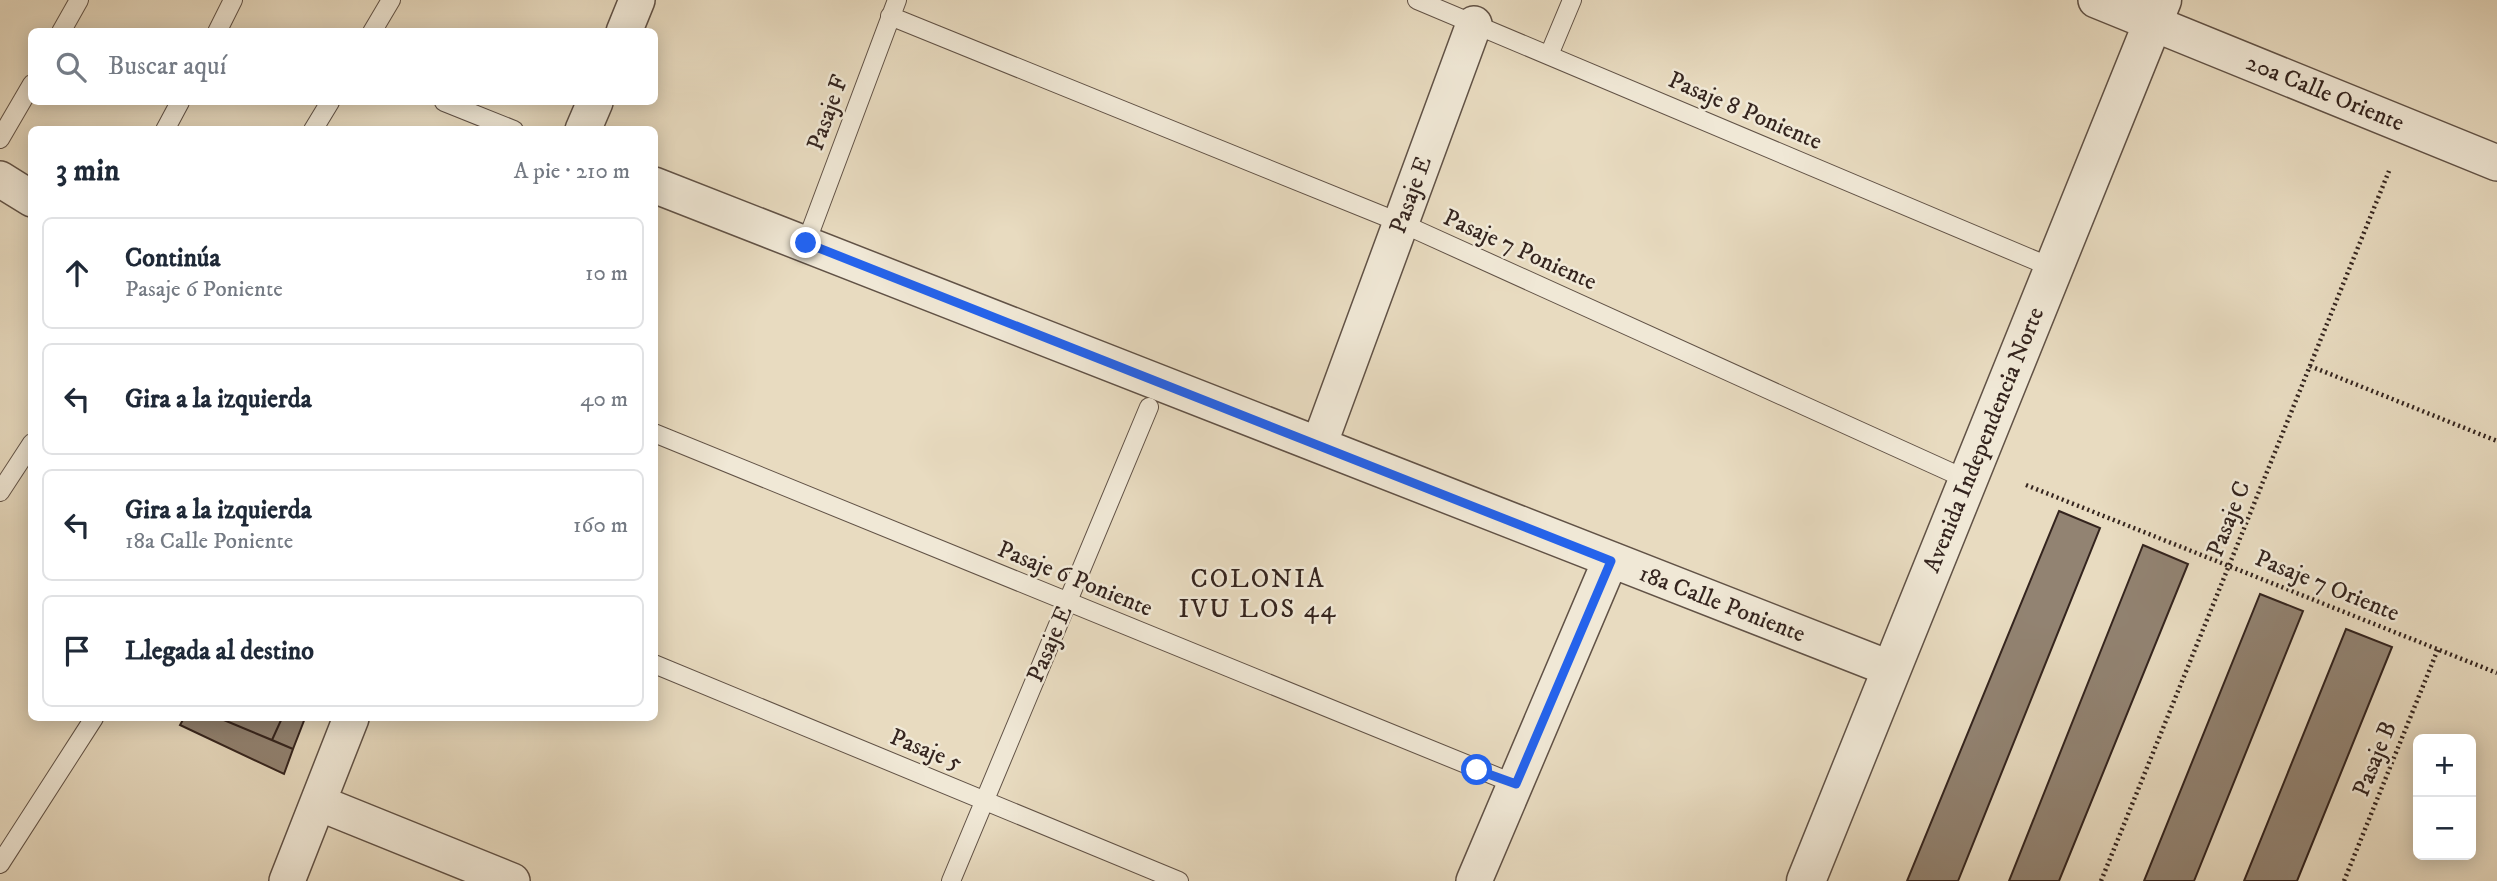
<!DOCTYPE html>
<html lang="es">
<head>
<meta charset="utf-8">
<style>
  :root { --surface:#fff; --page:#f6f6f7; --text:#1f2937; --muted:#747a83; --line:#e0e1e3 }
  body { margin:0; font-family:"IM FELL DW Pica",serif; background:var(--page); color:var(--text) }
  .controls { position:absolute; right:21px; bottom:21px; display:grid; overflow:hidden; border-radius:10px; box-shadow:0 4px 18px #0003 }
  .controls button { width:63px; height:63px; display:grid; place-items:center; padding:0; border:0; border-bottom:2px solid var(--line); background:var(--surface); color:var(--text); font:35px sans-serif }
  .stop { position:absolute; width:21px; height:21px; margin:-16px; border:5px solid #2563eb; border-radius:50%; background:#fff }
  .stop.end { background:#2563eb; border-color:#fff; box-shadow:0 2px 7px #0008 }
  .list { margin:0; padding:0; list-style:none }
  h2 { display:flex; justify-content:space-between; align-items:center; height:91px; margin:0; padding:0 28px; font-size:30px }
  h2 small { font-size:23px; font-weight:400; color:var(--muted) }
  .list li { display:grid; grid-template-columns:46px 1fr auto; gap:21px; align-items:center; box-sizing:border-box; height:112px; margin:0 14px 14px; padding:0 14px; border:2px solid var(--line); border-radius:10px }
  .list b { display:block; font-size:26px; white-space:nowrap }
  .list p { margin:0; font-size:23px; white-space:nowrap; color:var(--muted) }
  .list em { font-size:23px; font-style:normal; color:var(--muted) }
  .icon { flex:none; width:38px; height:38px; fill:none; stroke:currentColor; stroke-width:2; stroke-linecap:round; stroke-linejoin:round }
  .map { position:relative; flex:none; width:2497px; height:881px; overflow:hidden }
  .search { position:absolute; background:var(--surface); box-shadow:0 4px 18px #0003; left:28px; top:28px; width:630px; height:77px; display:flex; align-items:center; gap:18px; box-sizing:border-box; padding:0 24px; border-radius:10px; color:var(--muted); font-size:26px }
  .panel { position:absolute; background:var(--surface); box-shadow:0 4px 18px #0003; left:28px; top:126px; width:630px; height:595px; border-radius:10px }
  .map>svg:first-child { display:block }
</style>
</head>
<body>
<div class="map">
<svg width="2497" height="881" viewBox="0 0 2497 881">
  <rect width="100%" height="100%" fill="#e8dbc0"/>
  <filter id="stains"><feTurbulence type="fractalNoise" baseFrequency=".00286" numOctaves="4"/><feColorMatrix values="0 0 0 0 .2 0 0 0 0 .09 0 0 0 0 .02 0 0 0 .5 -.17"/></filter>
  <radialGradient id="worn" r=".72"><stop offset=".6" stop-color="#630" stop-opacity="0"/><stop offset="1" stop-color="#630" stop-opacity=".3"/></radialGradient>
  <path fill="#928372" stroke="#34241e" stroke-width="2" d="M2059,511L2100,528L1958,881H1907Z
    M2143,545L2188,564L2059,881H2009Z
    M2260,594L2303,611L2194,881H2144Z
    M2346,629L2392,647L2297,881H2244Z
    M184,718H219L293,749L284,774L180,725Z
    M219,718H282L272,740Z
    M282,718H305L293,749L272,740Z"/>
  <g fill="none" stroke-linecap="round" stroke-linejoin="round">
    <g stroke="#615246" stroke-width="20">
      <path id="service" d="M1417,0L2053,268
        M890,16L1401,223L1968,480
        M61,32L79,0
        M217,32L233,0
        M372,32L391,0
        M1549,55L1572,0
        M444,102L514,130
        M165,130L180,102
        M313,130L330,102
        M0,139L32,84
        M806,243L897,0
        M654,433L1515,784
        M0,492L32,443
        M654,664L1179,881
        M0,864L94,718
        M951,881L1149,407"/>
    </g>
    <g stroke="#615246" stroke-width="38">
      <path id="minor" d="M2096,0L2497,163
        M624,32L637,0
        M583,130L595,102
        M0,179L32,199
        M654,185L1891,669
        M1319,445L1474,24
        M319,803L512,881
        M287,881L351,718
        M1474,881L1610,561"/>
    </g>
    <g stroke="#615246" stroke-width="41">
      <path id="tertiary" d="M1806,881L2162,0"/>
    </g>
    <path stroke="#34241e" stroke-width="4.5" stroke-dasharray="2 3.5" stroke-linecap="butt" d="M2310,366L2497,441
      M2026,485L2497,673
      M2101,881L2389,171
      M2344,881L2438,649"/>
    <use href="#service" stroke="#f0e8d6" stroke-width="18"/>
    <use href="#minor" stroke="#f0e8d6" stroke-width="35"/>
    <use href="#tertiary" stroke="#f0e8d6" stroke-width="38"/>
  </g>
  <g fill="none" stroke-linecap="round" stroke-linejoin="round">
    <path stroke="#2563eb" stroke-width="9" d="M806,243L1611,561L1516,784L1477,770"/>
  </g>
  <g text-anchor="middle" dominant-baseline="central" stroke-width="5" stroke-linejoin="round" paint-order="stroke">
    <g font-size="24" fill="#34241e" stroke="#f0e8d6">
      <text transform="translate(2325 93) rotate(22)">20a Calle Oriente</text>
      <text transform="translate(1745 111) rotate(23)">Pasaje 8 Poniente</text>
      <text transform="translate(828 113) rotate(-70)">Pasaje F</text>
      <text transform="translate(1411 195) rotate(-70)">Pasaje E</text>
      <text transform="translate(1520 250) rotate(24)">Pasaje 7 Poniente</text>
      <text transform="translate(1984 440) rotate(-68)">Avenida Independencia Norte</text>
      <text transform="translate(2229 519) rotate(-68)">Pasaje C</text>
      <text transform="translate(1075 579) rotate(22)">Pasaje 6 Poniente</text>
      <text transform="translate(2327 586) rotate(22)">Pasaje 7 Oriente</text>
      <text transform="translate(1722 604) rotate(21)">18a Calle Poniente</text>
      <text transform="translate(1050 644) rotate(-67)">Pasaje E</text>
      <text transform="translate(926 750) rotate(22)">Pasaje 5</text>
      <text transform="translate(2375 759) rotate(-68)">Pasaje B</text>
    </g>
    <g font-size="26" letter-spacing="2" fill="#34241e" stroke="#f0e8d6">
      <text x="1258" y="579">COLONIA<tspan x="1258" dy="30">IVU LOS 44</tspan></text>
    </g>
  </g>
  <rect width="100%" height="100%" filter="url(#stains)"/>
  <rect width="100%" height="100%" fill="url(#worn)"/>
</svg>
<div class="controls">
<button>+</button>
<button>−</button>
</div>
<div class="stop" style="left:1477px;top:770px"></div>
<div class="stop end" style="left:806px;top:243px"></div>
<div class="search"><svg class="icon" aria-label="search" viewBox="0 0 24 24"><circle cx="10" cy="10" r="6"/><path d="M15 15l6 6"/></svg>Buscar aquí</div>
<section class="panel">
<h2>3 min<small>A pie · 210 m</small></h2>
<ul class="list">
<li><svg class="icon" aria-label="ahead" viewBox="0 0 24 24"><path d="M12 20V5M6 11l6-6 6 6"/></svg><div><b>Continúa</b><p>Pasaje 6 Poniente</p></div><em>10 m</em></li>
<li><svg class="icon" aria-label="left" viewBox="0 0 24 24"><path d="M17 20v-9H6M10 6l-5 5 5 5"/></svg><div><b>Gira a la izquierda</b></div><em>40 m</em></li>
<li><svg class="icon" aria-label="left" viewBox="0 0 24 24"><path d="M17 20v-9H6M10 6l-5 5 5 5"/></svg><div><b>Gira a la izquierda</b><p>18a Calle Poniente</p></div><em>160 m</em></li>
<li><svg class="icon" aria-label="arrive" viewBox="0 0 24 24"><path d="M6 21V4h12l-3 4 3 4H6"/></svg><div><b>Llegada al destino</b></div></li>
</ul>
</section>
</div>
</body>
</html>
